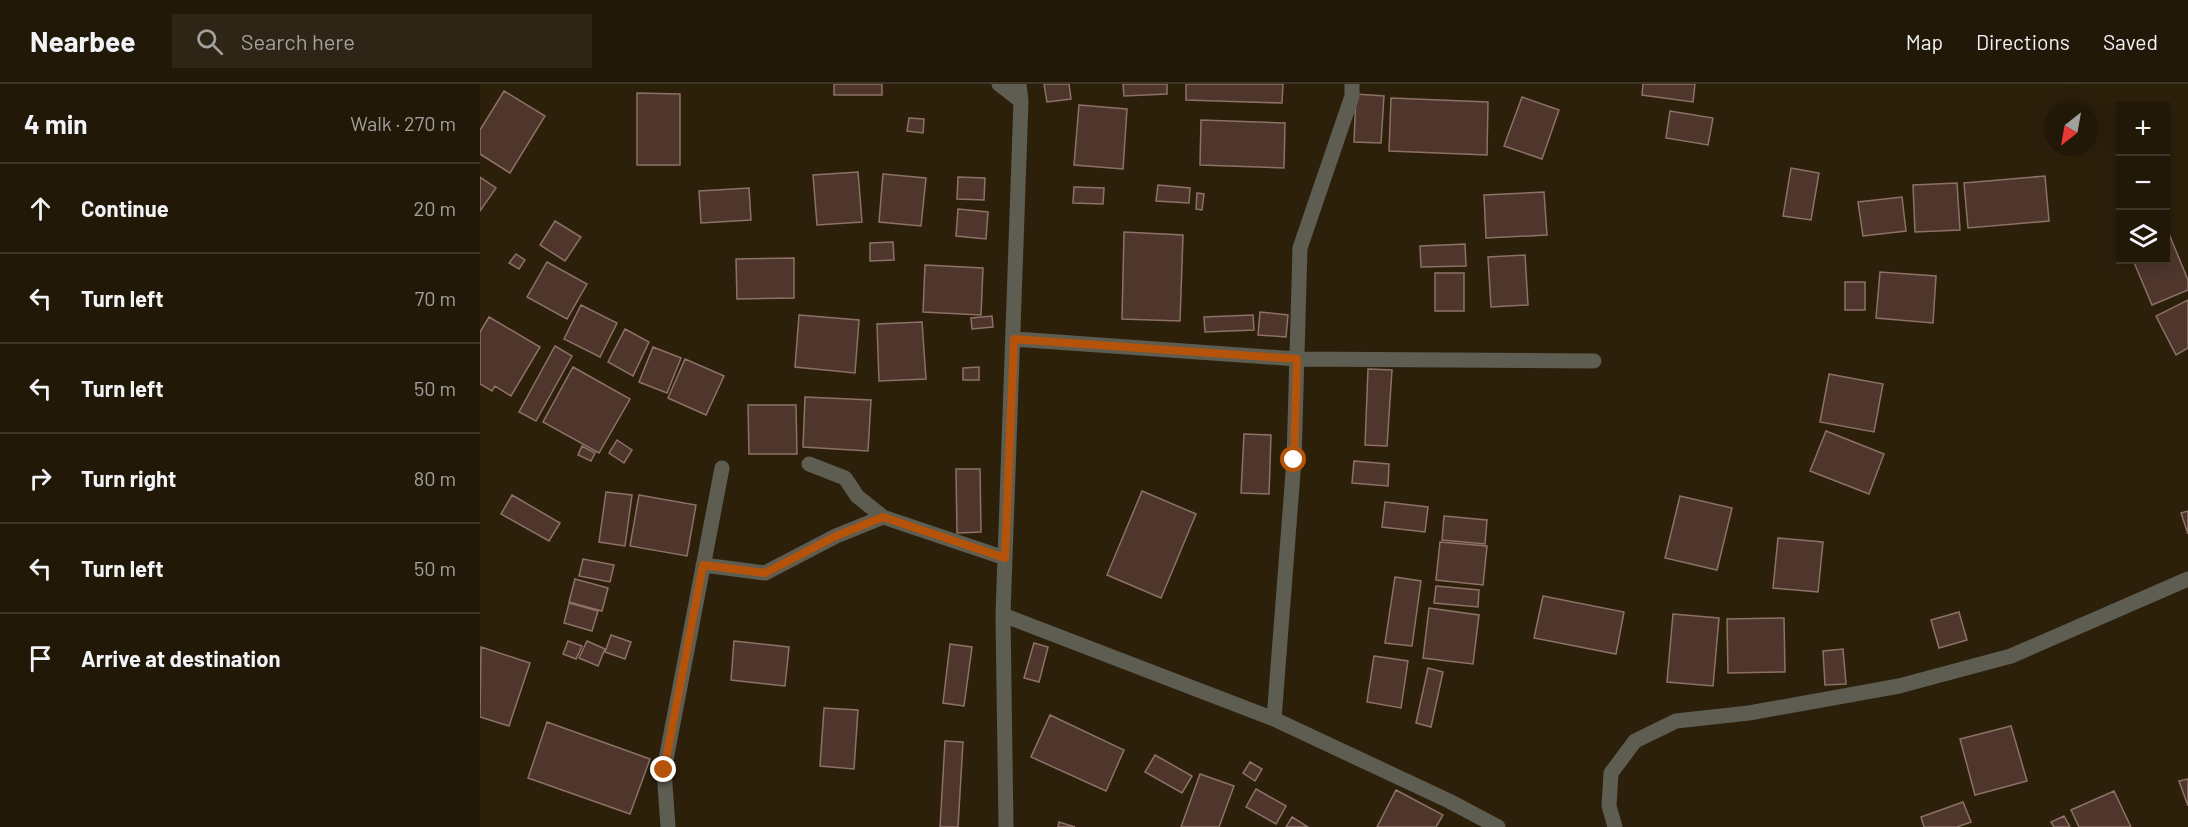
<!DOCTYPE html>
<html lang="en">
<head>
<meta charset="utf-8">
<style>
  :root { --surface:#221808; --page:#2e2516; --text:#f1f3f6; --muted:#a2a09c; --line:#3f3729 }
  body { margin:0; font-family:Barlow,sans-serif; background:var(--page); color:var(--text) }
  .controls { position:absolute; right:18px; top:18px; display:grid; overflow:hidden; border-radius:0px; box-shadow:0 3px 15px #0003 }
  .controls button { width:54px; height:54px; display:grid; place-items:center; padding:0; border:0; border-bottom:2px solid var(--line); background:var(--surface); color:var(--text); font:30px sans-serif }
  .compass { position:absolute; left:1564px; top:18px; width:54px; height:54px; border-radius:50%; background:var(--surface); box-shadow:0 3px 15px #0003; rotate:211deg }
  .stop { position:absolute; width:18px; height:18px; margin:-14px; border:4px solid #b45309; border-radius:50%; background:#fff }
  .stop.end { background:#b45309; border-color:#fff; box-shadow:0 2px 6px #0008 }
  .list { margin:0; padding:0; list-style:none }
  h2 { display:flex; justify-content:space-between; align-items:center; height:78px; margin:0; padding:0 24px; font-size:26px }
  h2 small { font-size:20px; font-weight:400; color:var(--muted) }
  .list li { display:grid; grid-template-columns:39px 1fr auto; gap:18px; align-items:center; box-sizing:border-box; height:90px; padding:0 24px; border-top:2px solid var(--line) }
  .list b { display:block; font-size:22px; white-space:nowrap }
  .list em { font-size:20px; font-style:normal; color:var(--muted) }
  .icon { flex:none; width:33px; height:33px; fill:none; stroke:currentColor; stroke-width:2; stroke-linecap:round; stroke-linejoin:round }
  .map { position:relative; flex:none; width:1708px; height:743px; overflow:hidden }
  header { display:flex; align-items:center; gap:36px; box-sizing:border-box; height:84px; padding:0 30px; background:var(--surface); border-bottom:2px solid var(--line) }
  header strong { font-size:28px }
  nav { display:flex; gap:33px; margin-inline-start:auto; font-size:21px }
  .search { width:420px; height:54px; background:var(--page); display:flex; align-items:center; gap:15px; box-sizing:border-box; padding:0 21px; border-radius:0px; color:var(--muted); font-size:22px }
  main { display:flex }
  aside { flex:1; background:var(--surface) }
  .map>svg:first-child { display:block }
</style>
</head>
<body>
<header>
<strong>Nearbee</strong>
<div class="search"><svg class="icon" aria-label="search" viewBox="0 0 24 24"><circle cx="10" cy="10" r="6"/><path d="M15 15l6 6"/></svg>Search here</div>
<nav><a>Map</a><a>Directions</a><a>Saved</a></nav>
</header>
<main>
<aside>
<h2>4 min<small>Walk · 270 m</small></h2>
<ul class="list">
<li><svg class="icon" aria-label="ahead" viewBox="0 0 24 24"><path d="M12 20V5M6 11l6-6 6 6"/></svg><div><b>Continue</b></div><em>20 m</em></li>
<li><svg class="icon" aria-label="left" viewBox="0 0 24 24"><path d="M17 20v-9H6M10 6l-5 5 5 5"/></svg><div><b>Turn left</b></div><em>70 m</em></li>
<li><svg class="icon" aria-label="left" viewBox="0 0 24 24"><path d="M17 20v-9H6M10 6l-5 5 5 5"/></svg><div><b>Turn left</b></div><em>50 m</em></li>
<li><svg class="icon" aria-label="right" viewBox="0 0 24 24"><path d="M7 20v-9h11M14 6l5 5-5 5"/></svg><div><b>Turn right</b></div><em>80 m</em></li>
<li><svg class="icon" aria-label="left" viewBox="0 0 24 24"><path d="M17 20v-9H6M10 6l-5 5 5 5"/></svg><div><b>Turn left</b></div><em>50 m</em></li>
<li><svg class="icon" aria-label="arrive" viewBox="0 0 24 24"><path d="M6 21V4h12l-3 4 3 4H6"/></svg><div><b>Arrive at destination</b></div></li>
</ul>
</aside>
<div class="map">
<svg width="1708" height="743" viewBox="0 0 1708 743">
  <rect width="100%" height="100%" fill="#2d200b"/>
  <path fill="#4e362c" stroke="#8d7166" stroke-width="1.5" d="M354,0H402V11H354Z
    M564,0H589L591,15L567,18Z
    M643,0H687V10L644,12Z
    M706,0H803L802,19L706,16Z
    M1163,0H1215L1213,18L1162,11Z
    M24,7L65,32L30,89L0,70V46Z
    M157,9L200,10V81H157Z
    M876,10L904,12L901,59L874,58Z
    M1042,13L1079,26L1062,75L1024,62Z
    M911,14L1008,18L1007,71L909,67Z
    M599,21L647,25L643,85L594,81Z
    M1190,27L1233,34L1228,61L1186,54Z
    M429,34L444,35L443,49L427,47Z
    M721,36L805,39L804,84L720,81Z
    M1311,84L1339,89L1331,136L1303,132Z
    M378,88L382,138L337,141L333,91Z
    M403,90L446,94L441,142L399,138Z
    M1565,92L1569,137L1488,144L1484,99Z
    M0,93L16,104L0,127Z
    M478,93L505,94L504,116L477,115Z
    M1477,99L1480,146L1435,148L1433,101Z
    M678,101L710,104L709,119L676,117Z
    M594,103L624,104L623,120L593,119Z
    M269,104L271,136L221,139L219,107Z
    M1064,108L1067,151L1006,154L1004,111Z
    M717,109L724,110L722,126L716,125Z
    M1422,113L1426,147L1383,152L1378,118Z
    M478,125L508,128L506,155L476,152Z
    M75,137L101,153L85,177L60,161Z
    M644,148L703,151L700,237L642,235Z
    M1689,150L1708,196V206L1672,221L1653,176H1686V151Z
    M413,158L414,176L390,177V159Z
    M985,160L986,182L941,183L940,162Z
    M36,170L45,176L39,185L29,179Z
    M1045,171L1048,221L1011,223L1008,173Z
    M314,174V214L257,215L256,175Z
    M67,178L107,200L87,235L47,213Z
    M445,181L503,184L501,231L443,228Z
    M1400,188L1456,192L1453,239L1396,234Z
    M955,189H984V227H955Z
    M1365,198H1385V226H1365Z
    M1708,216V264L1696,271L1676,232Z
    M101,221L137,239L120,273L84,255Z
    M780,228L808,231L806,253L778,251Z
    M319,231L379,236L375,289L315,283Z
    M773,231L774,246L725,248L724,233Z
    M512,232L513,243L492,245L491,234Z
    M9,233L60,263L31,312L15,302L12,307L0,300V248Z
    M442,238L446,295L399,297L397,240Z
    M145,245L169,258L153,292L128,278Z
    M75,262L92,272L56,337L39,328Z
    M173,263L201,274L187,309L159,298Z
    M205,275L244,292L226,331L188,314Z
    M93,283L150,315L119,369L63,338Z
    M499,283V296H483V284Z
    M888,285L912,286L907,362L885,361Z
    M1349,290L1403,300L1394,348L1340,338Z
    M325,313L391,316L388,367L323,363Z
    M268,321H316L317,370H269Z
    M1346,347L1404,370L1389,410L1330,387Z
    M764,350L791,351L789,410L761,409Z
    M137,356L152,366L144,379L129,369Z
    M102,362L115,369L111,377L98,371Z
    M874,377L909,380L908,402L872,399Z
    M476,385H500L501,448L477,449Z
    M662,407L716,430L681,514L627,491Z
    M126,408L152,411L145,462L119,458Z
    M32,411L80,439L69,457L21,430Z
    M159,411L216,421L207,472L150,462Z
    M1200,412L1252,424L1237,486L1185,474Z
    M905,418L948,423L945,448L902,443Z
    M1708,427V450L1701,429Z
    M964,432L1007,436L1005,460L962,456Z
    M1298,454L1343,458L1338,508L1293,504Z
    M960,458L1007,462L1003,501L956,496Z
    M103,475L134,481L130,498L99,492Z
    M915,493L941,497L932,562L905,559Z
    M95,495L128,504L122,527L89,518Z
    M956,502L999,506L998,523L954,519Z
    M1063,512L1144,528L1136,570L1054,554Z
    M89,519L118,527L112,547L84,539Z
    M949,524L999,531L993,580L943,574Z
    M1479,528L1487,556L1459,564L1451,536Z
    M1193,530L1239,534L1233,602L1187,598Z
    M1304,534L1305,588L1248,589L1247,535Z
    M131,551L151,558L145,575L125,568Z
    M88,557L102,562L96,575L83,570Z
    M107,557L125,565L118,582L99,574Z
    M254,557L309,563L305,602L251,596Z
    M554,559L568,563L559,598L544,594Z
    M470,560L492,563L484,622L463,619Z
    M1,563L50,579L29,642L0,633Z
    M1363,565L1366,600L1345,601L1343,567Z
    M894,572L928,577L921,624L887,618Z
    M948,584L963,588L951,643L936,639Z
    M344,624L378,626L374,685L340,682Z
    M570,631L644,666L626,707L551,673Z
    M67,638L170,675L150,730L48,694Z
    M1531,642L1547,697L1495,711L1480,655Z
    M465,657L483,658L478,743H460Z
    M675,671L712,692L702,709L665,688Z
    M770,678L782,685L775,697L763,689Z
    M720,690L754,702L739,743H701Z
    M1708,695V722L1699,697Z
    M776,705L806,722L796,740L766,723Z
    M916,706L963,731L956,743H897Z
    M1634,707L1651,743H1599L1591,726Z
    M1483,718L1491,738L1477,743H1444L1441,733Z
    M1584,732L1590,743H1574L1571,738Z
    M812,733L828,743H806Z
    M579,738L595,743H578Z"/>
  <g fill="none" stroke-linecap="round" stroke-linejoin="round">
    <path stroke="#5d5d52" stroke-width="15" d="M519,0L541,17
      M534,255L817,275L1114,277
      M329,380L365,394L377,412L403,433
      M223,481L285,489L356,452L403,433L525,474
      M523,531L794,635L969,717L1018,743
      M794,635L814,376L820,164L872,12V0
      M188,743L184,686L242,384
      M526,743L523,531L541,17L539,0
      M1135,743L1129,722L1131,689L1155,657L1196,637L1269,629L1419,602L1531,572L1708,495"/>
  </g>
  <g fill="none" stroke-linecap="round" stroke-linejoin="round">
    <path stroke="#b45309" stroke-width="8" d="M184,686L223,481L285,489L356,452L403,433L525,474L534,255L817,275L814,376"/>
  </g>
</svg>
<div class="controls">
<button>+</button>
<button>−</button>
<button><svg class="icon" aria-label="layers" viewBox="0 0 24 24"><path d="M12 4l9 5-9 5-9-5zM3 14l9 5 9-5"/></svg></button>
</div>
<svg class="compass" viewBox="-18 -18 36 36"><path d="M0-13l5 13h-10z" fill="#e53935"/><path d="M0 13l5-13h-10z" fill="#a2a09c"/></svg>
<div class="stop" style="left:814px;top:376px"></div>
<div class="stop end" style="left:184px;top:686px"></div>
</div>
</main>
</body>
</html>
